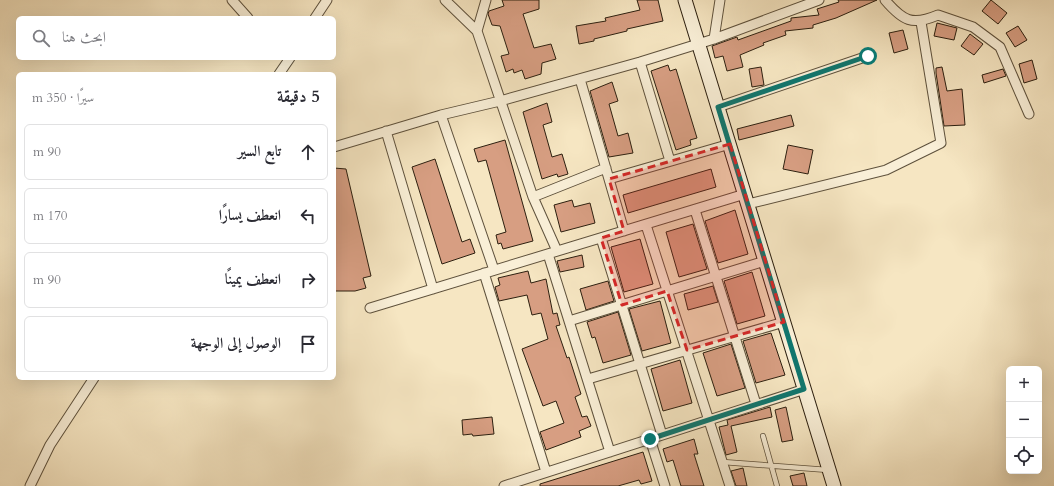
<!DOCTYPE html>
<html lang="ar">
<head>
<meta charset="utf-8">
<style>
  :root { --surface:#fff; --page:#f7f7f7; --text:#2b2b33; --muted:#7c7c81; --line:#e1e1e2 }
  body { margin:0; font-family:Cardo,Amiri,serif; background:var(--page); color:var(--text); direction:rtl }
  .controls { position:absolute; right:12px; bottom:12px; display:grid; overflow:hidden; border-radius:6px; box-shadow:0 4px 16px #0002 }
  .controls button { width:36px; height:36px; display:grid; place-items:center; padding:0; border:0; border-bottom:1px solid var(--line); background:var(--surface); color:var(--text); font:20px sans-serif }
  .stop { position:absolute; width:12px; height:12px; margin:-9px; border:3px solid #0f766e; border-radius:50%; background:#fff }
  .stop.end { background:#0f766e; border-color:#fff; box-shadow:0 1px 4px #0008 }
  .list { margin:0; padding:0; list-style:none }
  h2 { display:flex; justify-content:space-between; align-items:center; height:52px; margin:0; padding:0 16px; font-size:17px }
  h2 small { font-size:13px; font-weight:400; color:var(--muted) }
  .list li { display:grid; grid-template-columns:26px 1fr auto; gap:12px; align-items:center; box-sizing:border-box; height:56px; margin:0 8px 8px; padding:0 8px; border:1px solid var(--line); border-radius:6px }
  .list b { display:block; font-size:15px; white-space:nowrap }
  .list em { font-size:13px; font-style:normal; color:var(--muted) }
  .icon { flex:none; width:22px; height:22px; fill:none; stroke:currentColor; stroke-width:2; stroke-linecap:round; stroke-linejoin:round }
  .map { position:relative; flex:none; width:1054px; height:486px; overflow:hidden; direction:ltr }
  .search { position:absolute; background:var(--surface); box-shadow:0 4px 16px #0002; left:16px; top:16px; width:320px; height:44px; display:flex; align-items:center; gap:10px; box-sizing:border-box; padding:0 14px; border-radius:6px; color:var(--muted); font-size:15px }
  .panel { position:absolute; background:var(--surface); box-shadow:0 4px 16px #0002; left:16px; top:72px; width:320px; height:308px; border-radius:6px; direction:rtl }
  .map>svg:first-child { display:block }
</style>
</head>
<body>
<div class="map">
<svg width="1054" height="486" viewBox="0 0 1054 486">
  <rect width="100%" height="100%" fill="#f6e6c2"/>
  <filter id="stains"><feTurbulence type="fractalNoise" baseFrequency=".005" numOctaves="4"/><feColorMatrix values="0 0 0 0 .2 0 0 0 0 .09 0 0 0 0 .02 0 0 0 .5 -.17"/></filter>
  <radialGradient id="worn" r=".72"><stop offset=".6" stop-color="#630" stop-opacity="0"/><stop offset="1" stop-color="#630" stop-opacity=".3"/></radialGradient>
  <path fill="#d79e82" stroke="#2c1f0f" d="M502,0H539V9L523,14L534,48L551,44L556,59L542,63L541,74L525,79L522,70L514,73L513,69L506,72L501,56L509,54L500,26L492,25L488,14L489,11L504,6Z
    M637,0H658L663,21L627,29V31L594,39V41L579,44L576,26L606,21L605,18L640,10Z
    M838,0H877L836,18L813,25V28L785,31L786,35L763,43L764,45L740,55L743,67L727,71L723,56L715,58L712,46L737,37L738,40L791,21V18L819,15L817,9L839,2Z
    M991,0L1007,13L998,24L982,11Z
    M937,23L957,28L954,40L934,36Z
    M1018,26L1027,40L1015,47L1006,33Z
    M903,30L908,49L894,53L889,33Z
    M970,34L983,44L974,55L961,46Z
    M1032,60L1037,79L1024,83L1019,64Z
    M668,65L670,71L676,69L697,138L690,140L691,145L676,150L651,71Z
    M761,67L764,85L752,87L749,69Z
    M942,67L947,91L962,89L965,125L944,126L936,73V68Z
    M1003,69L1006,76L984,83L982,75Z
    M612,82L618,101L609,104L618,136L628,133L633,153L609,157L590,91Z
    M547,103L552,122L543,125L552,157L562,154L568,174L558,177L557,174L542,179L523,112Z
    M791,115L794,126L739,140L737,129Z
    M505,140L533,241L503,249L501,243L498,244L496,235L506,232L486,160L478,162L474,149Z
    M788,145L813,150L808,174L783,169Z
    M435,159L462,242L470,239L475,253L442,264L412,167Z
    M334,168L346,169L371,276L363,278L366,288L355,291H334Z
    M711,169L716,187L628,213L623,195Z
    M572,200L574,207L590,203L595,223L561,232L554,205Z
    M735,210L748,254L718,263L705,221Z
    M693,224L707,269L679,277L666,232Z
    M640,239L653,284L624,292L611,247Z
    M582,255L584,267L560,272L557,261Z
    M528,271L531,283L546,279L553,314L557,313L560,325L556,326L567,358L569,357L581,394L575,397L582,417L587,416L591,426L579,431L581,437L546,450L540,432L564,423L556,401L543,406L522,349L548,339L541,313L532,315L527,295L499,301L495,287L500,285L498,278Z
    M752,272L765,316L737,324L724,281Z
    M608,281L614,301L586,310L580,289Z
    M713,286L718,302L688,310L684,294Z
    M660,301L671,343L642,351L629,309Z
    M618,312L631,355L603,363L595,337L592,338L587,322Z
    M771,333L785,375L756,383L743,341Z
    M731,344L745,388L717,396L703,353Z
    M680,360L692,403L663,411L651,369Z
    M770,407L772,417L731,426L737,452L726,455L719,427L728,425L727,420Z
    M786,407L793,440L782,442L775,410Z
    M492,417L494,434L473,436L472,434L463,435L462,420Z
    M694,439L698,454H694L704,486H681L673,460L667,462L663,449Z
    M643,452L652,481L641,484L639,480L618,486H540V484Z
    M743,468L747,486H736L731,471Z
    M804,473L807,486H793L790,476Z"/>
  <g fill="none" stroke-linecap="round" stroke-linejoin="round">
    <g stroke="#5e513c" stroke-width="6">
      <path id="lane" d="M763,436L777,486
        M723,462L828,470"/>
    </g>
    <g stroke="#5e513c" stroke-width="11">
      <path id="street" d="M232,0L248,18
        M445,0L477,31L486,0
        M885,0C903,21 912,26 938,15L973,27L1000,47L1029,114
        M315,18L327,0
        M477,31L533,197L557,251
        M714,39L720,0
        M640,62L670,161
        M279,74L290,58
        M580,79L624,231
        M718,107L868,56
        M441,115L494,270
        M386,131L433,289
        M334,147L441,115L500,101L640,62L714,39L819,0
        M609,179L730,144
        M533,197L606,168
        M748,204L886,170L941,143L921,22
        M695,210L756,404
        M646,225L730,486
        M601,238L662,435
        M548,254L610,452
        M484,273L546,472
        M370,308L745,194
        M569,321L765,261
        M588,379L784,322
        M650,439L665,486
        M30,486L50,445L94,378
        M504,486L805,389"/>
    </g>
    <g stroke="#2c1f0f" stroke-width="15">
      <path id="secondary" d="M685,0L834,486"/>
    </g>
    <use href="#lane" stroke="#f9efd7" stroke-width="4.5"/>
    <use href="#street" stroke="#f9efd7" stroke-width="9"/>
    <use href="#secondary" stroke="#f9efd7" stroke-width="13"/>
  </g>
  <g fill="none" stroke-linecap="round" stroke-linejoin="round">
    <path stroke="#0f766e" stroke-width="5" d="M650,439L804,389L718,107L868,56"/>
  </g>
  <path fill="#d62828" fill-opacity="0.2" stroke="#d62828" stroke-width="3" stroke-dasharray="8 5" stroke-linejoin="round" d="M730,144L784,322L687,350L667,291L622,305L601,238L624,231L609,179Z"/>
  <rect width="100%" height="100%" filter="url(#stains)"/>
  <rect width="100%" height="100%" fill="url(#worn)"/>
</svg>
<div class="controls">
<button>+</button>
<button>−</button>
<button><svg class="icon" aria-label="locate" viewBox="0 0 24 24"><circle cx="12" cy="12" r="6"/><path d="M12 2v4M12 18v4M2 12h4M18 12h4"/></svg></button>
</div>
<div class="stop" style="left:868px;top:56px"></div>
<div class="stop end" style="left:650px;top:439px"></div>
<div class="search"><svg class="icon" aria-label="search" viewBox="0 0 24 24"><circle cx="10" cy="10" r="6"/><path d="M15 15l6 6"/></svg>ابحث هنا</div>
<section class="panel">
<h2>5 دقيقة<small>سيرًا · 350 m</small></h2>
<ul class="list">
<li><svg class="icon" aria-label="ahead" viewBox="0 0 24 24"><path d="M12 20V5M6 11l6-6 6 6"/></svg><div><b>تابع السير</b></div><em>90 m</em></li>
<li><svg class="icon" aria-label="left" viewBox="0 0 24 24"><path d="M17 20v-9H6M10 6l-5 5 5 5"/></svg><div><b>انعطف يسارًا</b></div><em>170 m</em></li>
<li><svg class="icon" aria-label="right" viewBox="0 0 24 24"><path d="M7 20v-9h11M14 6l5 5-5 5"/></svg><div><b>انعطف يمينًا</b></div><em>90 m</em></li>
<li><svg class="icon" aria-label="arrive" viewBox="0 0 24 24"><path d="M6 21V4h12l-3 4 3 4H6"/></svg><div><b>الوصول إلى الوجهة</b></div></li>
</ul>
</section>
</div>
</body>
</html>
